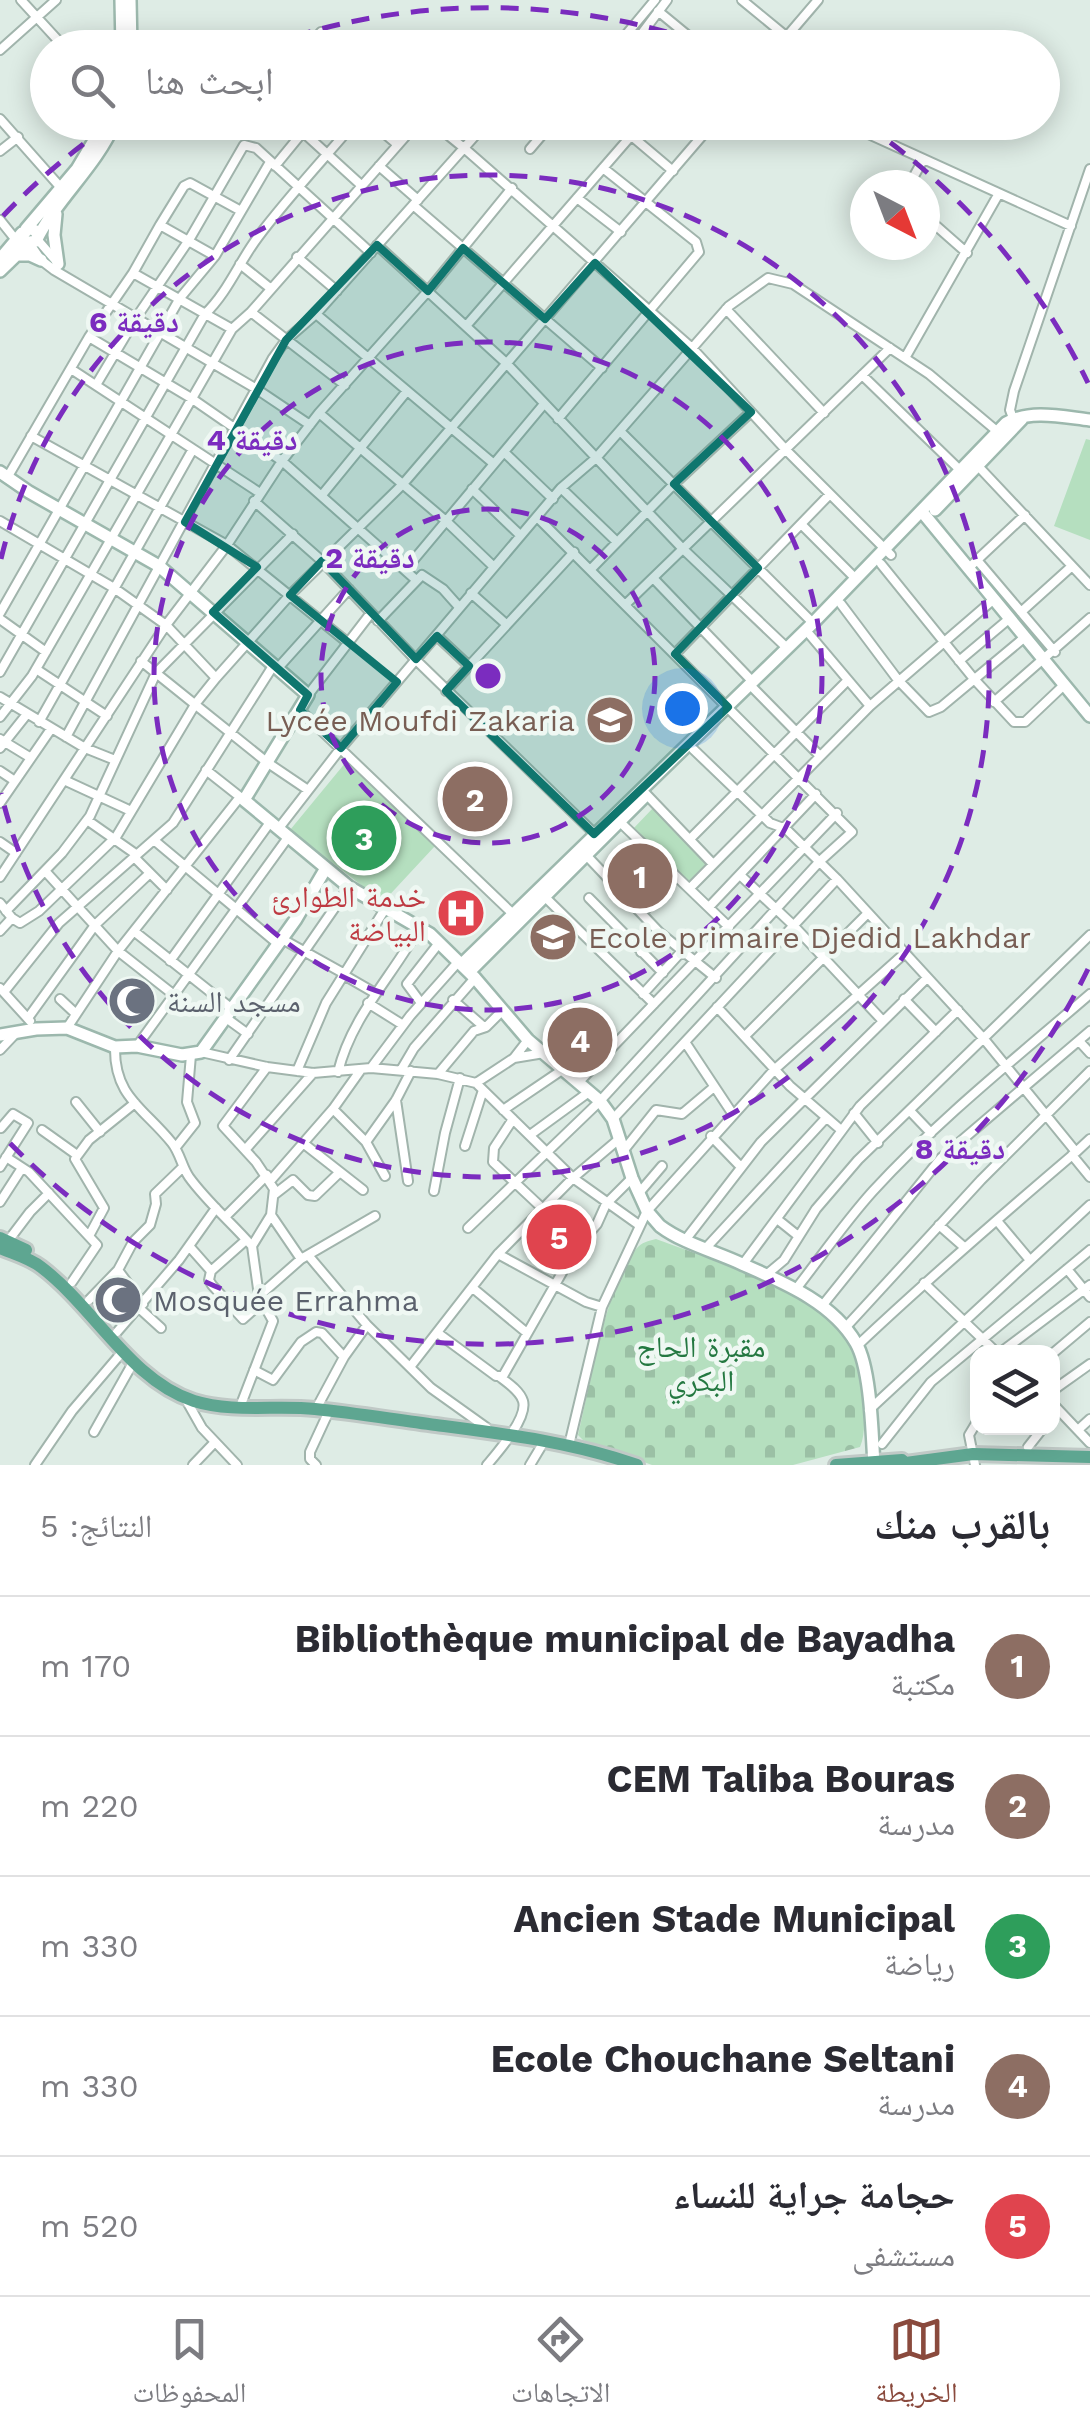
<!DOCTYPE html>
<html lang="ar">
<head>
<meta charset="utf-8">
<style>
  :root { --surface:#fff; --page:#f2f2f3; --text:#2b2b33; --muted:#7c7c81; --line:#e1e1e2; --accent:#8a4a3d }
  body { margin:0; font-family:"Work Sans","Noto Naskh Arabic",sans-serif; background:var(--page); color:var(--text); direction:rtl }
  .controls { position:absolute; right:30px; bottom:30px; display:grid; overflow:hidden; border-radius:20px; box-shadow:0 5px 25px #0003 }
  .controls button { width:90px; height:90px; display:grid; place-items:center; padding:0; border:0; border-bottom:2px solid var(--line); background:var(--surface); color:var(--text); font:50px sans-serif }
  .compass { position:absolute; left:850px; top:170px; width:90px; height:90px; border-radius:50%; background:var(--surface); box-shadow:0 5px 25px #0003; rotate:138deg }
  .you { position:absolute; left:682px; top:708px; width:35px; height:35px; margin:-25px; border:8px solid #fff; border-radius:50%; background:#1a73e8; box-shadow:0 0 0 15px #1a73e833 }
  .badge { display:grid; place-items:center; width:65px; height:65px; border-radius:50%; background:var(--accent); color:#fff; font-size:32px; font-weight:700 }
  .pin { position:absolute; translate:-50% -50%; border:5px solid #fff; box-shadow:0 2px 10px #0006 }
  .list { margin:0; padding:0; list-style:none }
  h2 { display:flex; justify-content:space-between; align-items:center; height:130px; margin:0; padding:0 40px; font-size:42px }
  h2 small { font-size:32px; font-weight:400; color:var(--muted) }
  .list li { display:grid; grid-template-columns:65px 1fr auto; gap:30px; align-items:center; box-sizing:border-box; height:140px; padding:0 40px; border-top:2px solid var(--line) }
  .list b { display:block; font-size:38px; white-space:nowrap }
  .list p { margin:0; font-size:32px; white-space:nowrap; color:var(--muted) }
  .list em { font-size:32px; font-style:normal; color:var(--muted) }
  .icon { flex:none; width:55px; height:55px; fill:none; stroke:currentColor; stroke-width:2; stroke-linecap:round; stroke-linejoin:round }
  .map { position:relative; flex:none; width:1090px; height:1465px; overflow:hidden; direction:ltr }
  .search { position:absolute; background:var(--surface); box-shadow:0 5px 25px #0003; left:30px; right:30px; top:30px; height:110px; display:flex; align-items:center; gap:25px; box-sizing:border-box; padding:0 35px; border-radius:55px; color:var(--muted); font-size:38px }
  .sheet { height:830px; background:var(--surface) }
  nav { display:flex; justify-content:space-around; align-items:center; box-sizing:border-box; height:140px; border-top:2px solid var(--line); background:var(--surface); font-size:28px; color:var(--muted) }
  nav a { display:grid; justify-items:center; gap:5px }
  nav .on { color:var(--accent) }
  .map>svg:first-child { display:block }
</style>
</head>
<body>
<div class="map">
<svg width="1090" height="1465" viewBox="0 0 1090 1465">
  <defs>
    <pattern id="cemetery-stones" width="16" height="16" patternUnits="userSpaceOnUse" patternTransform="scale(2.5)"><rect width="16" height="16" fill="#b5dfbf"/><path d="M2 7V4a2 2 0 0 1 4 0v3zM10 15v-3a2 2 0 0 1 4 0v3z" fill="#9bc0a5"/></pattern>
  </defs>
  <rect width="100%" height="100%" fill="#deece5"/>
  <path fill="url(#cemetery-stones)" d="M656,1239C710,1259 847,1302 861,1363C863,1373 862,1384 862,1394C863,1412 867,1430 860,1447L793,1465H652L583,1440L578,1435C590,1387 606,1284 636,1249C642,1242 648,1241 656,1239Z"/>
  <path fill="#b5dfbf" d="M1086,439L1090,440V540L1054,526Z
    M346,762L435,846L383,902L290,830Z
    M653,808L708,862L689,881L678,871L675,873L632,830Z"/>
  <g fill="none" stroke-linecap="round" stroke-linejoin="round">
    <g stroke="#a1b4ac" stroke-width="12">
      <path id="street" d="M21,0L65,48
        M742,0L787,37
        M658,11L703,48
        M308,48L321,32L341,48
        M615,48L655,0
        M631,48L667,0
        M777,48L818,0
        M0,50L56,0
        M0,119L62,189
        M292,122L361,185
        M371,122L398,145
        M432,122L464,148L487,122
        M615,122L673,171
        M851,126L1071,226
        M530,149L553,122
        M0,151L18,137
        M275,166L311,122
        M379,166L418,200
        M909,185L923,160
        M577,198L621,232
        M413,205L602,368
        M925,216L967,253
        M0,220L16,240
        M160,225L184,186L190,183L241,211
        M37,239L56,261
        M30,244L41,260L54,270L255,388L310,425
        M377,245L505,362L682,548L787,648
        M297,257L337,291
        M240,264L270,288
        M133,273L160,225L215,256
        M726,309L824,413
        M251,312L345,385
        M316,314L494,464
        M466,326L643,122
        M89,337L191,398L282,461L415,579
        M905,358L998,195
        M71,369L260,493
        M862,375L961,471
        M96,385L136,318L189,240L244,145L256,148L371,253
        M319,413L446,521L494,567
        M558,419L699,252L696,242L603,168
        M1014,421L1010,410L1014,391L1090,169
        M620,431L813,623
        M31,436L227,545L347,642
        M504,452L553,499
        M978,466L1090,585
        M7,478L89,337L133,273L232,329
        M561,488L617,542
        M472,489L520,535
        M322,495L407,391
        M254,501L322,561L416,660L598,837
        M0,521L114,588L166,625L216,678
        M801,524L856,579
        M977,560L1025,515
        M881,564L974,679L1014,722H1025L1064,685
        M969,568L977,560L1055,652
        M406,569L544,404
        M591,569L674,484L751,412
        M653,578L753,682
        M471,593L506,624
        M626,604L890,348
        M841,604L898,680L929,712L941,707L1025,637
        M1021,612L1072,566
        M0,613L180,298L215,256L270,162
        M0,619L46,652
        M378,621L422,575L443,589L459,607
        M437,636L469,666
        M675,654L830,494
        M141,661L268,763L308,790
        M959,661L1010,618
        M36,669L107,716
        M277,669L349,589
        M0,672L205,314C228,292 239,262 258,237C288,197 323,160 355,122
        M754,689L819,755
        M446,691L574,552
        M308,695L371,613
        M0,697L85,748L115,760
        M994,702L1090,618
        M870,706L994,599
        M300,710L513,914
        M0,717L32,676L232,329L251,312L418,122
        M39,722L193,449
        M66,737L273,358L286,340L316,314L464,148L692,348L786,450L891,555
        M0,739L31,758
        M0,748L27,714
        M693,749L770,823L786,829L837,879L984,1039L1076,1152C1002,1215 929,1278 858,1345
        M206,770L244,800
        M0,771L15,781
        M64,780L131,811
        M646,794L713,864
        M0,803L51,729
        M87,820L137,855
        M620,822L676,876
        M279,828L341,748L561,488L596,458L729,306L768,278L793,284L929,374L998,432
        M690,839L847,681
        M155,841L278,944
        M0,842L16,853
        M586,855L659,932L716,978
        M134,857L167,890
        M46,872L118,951L174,995
        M740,875L793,925L882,1020
        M0,877L166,625L227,545L282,461L319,413L428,291L512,188
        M690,888L870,706L810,635
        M545,897L654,1004
        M589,898L663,973
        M0,903L12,918L0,931
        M709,907L816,794
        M6,911L62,853L90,816L156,673L293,534
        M642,913L676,876L729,927
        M12,918L20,923L39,911L116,837L196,703L216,678L290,595L403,484L714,122
        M135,932L232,1009
        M282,939L343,973
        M641,952L659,932
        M170,961L271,821
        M342,974L375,993
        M0,988L30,1021
        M4,992L59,923L173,823L273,666
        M643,994L682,951
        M60,999L75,1013
        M904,999L936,1032
        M453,1000L484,1027
        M368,1003L403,1025
        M421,1003L407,984L439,943
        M717,1007L790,1086L841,1130
        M28,1018L95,925L150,873
        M226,1018L248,1034
        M67,1028L118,951L240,797
        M745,1036L868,913
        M1079,1041L1090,1053
        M685,1042L732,1113
        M137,1046L289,836
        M115,1047C114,1097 144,1108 172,1143C180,1153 182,1167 189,1177C207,1202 232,1223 252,1246
        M0,1050L17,1032
        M201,1052L267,1067L313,1073L371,1068L438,1074L476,1083L573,1178L639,1225
        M514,1058L544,1053
        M229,1060L349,887
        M371,1068L410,1016L459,961
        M401,1070L414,1048L475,978
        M297,1071L326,1003L385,909
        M338,1072C352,1015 393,976 420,926
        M438,1074L474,1031L486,1027L503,1010
        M476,1083L514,1058L528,1040
        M578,1083L837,813
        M396,1100L408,1181
        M76,1102L100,1132
        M333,1109L366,1142L385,1176
        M503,1110L562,1070
        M911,1112L931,1133
        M854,1113L878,1143
        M513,1119L494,1148L493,1162L542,1208L576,1248
        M613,1119L837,879
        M42,1130L77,1155
        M530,1135L589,1092
        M711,1136L740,1166
        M366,1142L396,1100L411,1071
        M303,1143L363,1190
        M465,1146L483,1090
        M176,1147L195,1123L187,1102L191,1055
        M245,1150L313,1073
        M624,1150L656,1110L682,1114L714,1087
        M1076,1152L1090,1139
        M1072,1155L1090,1177
        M6,1157L29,1172L97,1245L72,1282
        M0,1167L28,1123L13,1114L1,1128
        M271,1180L333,1109L360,1071
        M434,1191L445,1133L460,1078
        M639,1193L662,1166
        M275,1194L293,1180L308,1195L315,1196L340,1172
        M0,1202L22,1168
        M271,1215L301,1259
        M225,1217L267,1175
        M777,1219L797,1235
        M998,1222L1029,1259
        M939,1225L964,1247
        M468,1228L600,1101L820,861L852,832L537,517
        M89,1236L104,1208L75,1159L89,1140L135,1103
        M686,1239L761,1142L927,978
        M8,1241L30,1212L49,1193
        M189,1246L211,1271L209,1280L212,1285L243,1319L261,1303
        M705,1249L826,1118
        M498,1254L586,1302L602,1307
        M308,1255L367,1325L431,1388L487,1428
        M743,1264L860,1106L958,1010
        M1067,1269L1090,1297
        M118,1270L143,1304
        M211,1271L246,1240
        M766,1275L784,1260L816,1209L858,1160L1090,935
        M924,1283L996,1352
        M474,1289L527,1333
        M796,1289C821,1257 845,1222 873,1191C939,1119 1016,1058 1090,994
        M259,1296L301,1259L375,1216
        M89,1300L118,1270L133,1242L150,1225L156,1204L155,1194L183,1167
        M822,1306L941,1158L1090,1031
        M139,1308L161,1328
        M845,1328L981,1180L1090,1071
        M117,1332L179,1260L216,1208
        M439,1334L496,1376H503L576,1248L597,1224L606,1204L632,1178
        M1001,1352L1090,1285
        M1052,1354L1090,1322
        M410,1367L498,1254L573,1178L619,1139
        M254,1370L273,1380L301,1342L316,1332L322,1333L344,1357
        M1052,1391L1090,1364
        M185,1398L202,1428L237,1465
        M1052,1403L1090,1443
        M240,1407L273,1321L259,1296L252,1246L271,1215L274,1189L256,1162L223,1126L267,1067
        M316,1409L344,1357L367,1325
        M869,1410L1090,1205
        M1079,1429L1090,1419
        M94,1432L134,1361
        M882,1444L931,1382L1090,1250
        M569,1445L602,1307L647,1211L774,1070L905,953
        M1028,1447L1043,1428
        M35,1465L72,1411L124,1350
        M193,1465L215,1442
        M316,1465L310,1459V1452L329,1411
        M487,1465C498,1452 528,1418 523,1401C520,1391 508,1383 500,1377
        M530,1465L545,1440
        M975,1465L969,1435L978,1420"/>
    </g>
    <g stroke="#9cb8ad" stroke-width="16">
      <path id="secondary" d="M121,0L122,48
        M130,0L131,48
        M56,214L54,235L58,264
        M26,229L77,169L105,122
        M38,237L36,231L29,228L22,236L25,243L36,241C57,198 96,167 115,122
        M16,255H30L41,260
        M0,259L22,233
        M0,271L28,244
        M0,472L29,492L159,566L308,695L244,800L349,887L430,934L475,978L528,1040L600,1101L613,1119L632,1178L647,1211L660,1226C684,1244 717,1252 744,1265C785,1283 833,1303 856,1343C871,1369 872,1435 874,1465
        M935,510L1022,419
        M923,513L1090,716
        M462,964L813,623L1006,423C1031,409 1063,417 1090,420
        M469,972L644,797
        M0,1035L36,1029L67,1028L115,1047L137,1046L182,1055L201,1052L296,919L326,868"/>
    </g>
    <g stroke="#c0c9c6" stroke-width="18">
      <path id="primary" d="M0,1238L26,1250
        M0,1248C14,1254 29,1258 41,1267C94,1307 131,1381 194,1401C233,1413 276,1405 315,1409C356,1413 396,1420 436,1425C505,1434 571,1442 637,1465
        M836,1465L902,1460
        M891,1465L973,1454L1090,1457"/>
    </g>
    <use href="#street" stroke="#fff" stroke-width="8"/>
    <use href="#secondary" stroke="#fff" stroke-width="11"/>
    <use href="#primary" stroke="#5ea691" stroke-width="12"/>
  </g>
  <path fill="#0f766e" fill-opacity="0.2" stroke="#0f766e" stroke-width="8" stroke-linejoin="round" d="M377,245L428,291L463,248L545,319L595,263L751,412L674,484L758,568L675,654L728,707L594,834L446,691L469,666L437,636L416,659L322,561L290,595L397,682L341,748L300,710L308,695L213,612L257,567L185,522L286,340Z"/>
  <g fill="none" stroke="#7b2cbf" stroke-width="5" stroke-dasharray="18 12">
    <circle cx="488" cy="676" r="167"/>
    <circle cx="488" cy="676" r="334"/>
    <path d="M1 559A501 501 0 1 1 1 793"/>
    <path d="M1088 969A668 668 0 0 1 3 1136M3 216A668 668 0 0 1 110 125M265 46A668 668 0 0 1 711 46M866 125A668 668 0 0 1 1088 383"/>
  </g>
  <defs>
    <g id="school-disc" transform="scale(2.5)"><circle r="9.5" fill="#8d6e63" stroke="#eff8f3"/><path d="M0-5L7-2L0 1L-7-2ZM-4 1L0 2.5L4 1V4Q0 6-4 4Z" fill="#fff"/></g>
    <g id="hospital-disc" transform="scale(2.5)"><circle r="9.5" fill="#e0444e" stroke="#eff8f3"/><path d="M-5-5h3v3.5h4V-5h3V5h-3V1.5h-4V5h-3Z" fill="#fff"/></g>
    <g id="mosque-disc" transform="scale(2.5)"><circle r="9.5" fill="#6b7280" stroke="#eff8f3"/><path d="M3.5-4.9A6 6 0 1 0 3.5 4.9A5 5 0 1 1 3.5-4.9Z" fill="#fff"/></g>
  </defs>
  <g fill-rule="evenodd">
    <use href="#school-disc" x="610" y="720"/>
    <use href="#hospital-disc" x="461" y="913"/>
    <use href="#school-disc" x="553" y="937"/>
    <use href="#mosque-disc" x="132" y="1001"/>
    <use href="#mosque-disc" x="118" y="1300"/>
  </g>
  <g text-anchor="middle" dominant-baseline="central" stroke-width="9" stroke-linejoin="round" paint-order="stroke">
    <g font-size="30" fill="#785e54" stroke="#eff8f3" text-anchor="end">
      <text x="575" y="720">Lycée Moufdi Zakaria</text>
      <text x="588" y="937" text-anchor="start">Ecole primaire Djedid Lakhdar</text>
    </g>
    <g font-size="30" fill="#be3a42" stroke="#eff8f3" text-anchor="end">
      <text x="426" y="896">خدمة الطوارئ<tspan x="426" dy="34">البياضة</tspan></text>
    </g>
    <g font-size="30" fill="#5b616d" stroke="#eff8f3" text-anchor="start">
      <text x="167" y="1001">مسجد السنة</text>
      <text x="153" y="1300">Mosquée Errahma</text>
    </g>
    <g font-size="30" fill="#247841" stroke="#eff8f3">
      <text x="701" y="1346">مقبرة الحاج<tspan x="701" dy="34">البكري</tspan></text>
    </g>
  </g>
  <circle cx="488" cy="676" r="15" fill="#7b2cbf" stroke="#eff8f3" stroke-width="5"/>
  <g font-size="30" text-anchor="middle" font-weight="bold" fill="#7b2cbf" stroke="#eff8f3" stroke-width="9" stroke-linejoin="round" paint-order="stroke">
    <text x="134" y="332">6 دقيقة</text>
    <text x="252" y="450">4 دقيقة</text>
    <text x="370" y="568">2 دقيقة</text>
    <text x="960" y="1159">8 دقيقة</text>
  </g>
</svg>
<div class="controls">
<button><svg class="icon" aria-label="layers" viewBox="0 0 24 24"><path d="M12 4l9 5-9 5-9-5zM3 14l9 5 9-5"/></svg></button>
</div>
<svg class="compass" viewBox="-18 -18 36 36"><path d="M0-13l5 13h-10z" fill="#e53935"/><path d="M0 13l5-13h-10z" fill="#7c7c81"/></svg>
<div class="you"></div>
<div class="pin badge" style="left:640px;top:876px;background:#8d6e63">1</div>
<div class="pin badge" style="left:475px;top:799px;background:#8d6e63">2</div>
<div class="pin badge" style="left:364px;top:838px;background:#2e9e5b">3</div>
<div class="pin badge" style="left:580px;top:1040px;background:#8d6e63">4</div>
<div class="pin badge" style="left:559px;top:1237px;background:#e0444e">5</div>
<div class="search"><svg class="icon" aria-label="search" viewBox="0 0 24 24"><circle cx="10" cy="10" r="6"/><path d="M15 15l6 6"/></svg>ابحث هنا</div>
</div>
<section class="sheet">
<h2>بالقرب منك<small>النتائج: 5</small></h2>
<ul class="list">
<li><span class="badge" style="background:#8d6e63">1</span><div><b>Bibliothèque municipal de Bayadha</b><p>مكتبة</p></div><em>170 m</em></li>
<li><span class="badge" style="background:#8d6e63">2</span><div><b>CEM Taliba Bouras</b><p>مدرسة</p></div><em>220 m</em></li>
<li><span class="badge" style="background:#2e9e5b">3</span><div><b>Ancien Stade Municipal</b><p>رياضة</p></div><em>330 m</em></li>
<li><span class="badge" style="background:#8d6e63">4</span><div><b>Ecole Chouchane Seltani</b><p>مدرسة</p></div><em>330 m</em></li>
<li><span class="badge" style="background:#e0444e">5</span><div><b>حجامة جراية للنساء</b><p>مستشفى</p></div><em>520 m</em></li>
</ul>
</section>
<nav>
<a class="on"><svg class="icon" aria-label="map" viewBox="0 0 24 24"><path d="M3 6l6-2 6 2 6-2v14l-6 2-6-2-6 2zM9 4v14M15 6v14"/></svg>الخريطة</a>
<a><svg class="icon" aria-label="directions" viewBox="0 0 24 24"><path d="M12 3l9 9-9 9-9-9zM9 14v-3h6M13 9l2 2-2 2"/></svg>الاتجاهات</a>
<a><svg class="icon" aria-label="saved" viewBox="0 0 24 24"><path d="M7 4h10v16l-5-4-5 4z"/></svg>المحفوظات</a>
</nav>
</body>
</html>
